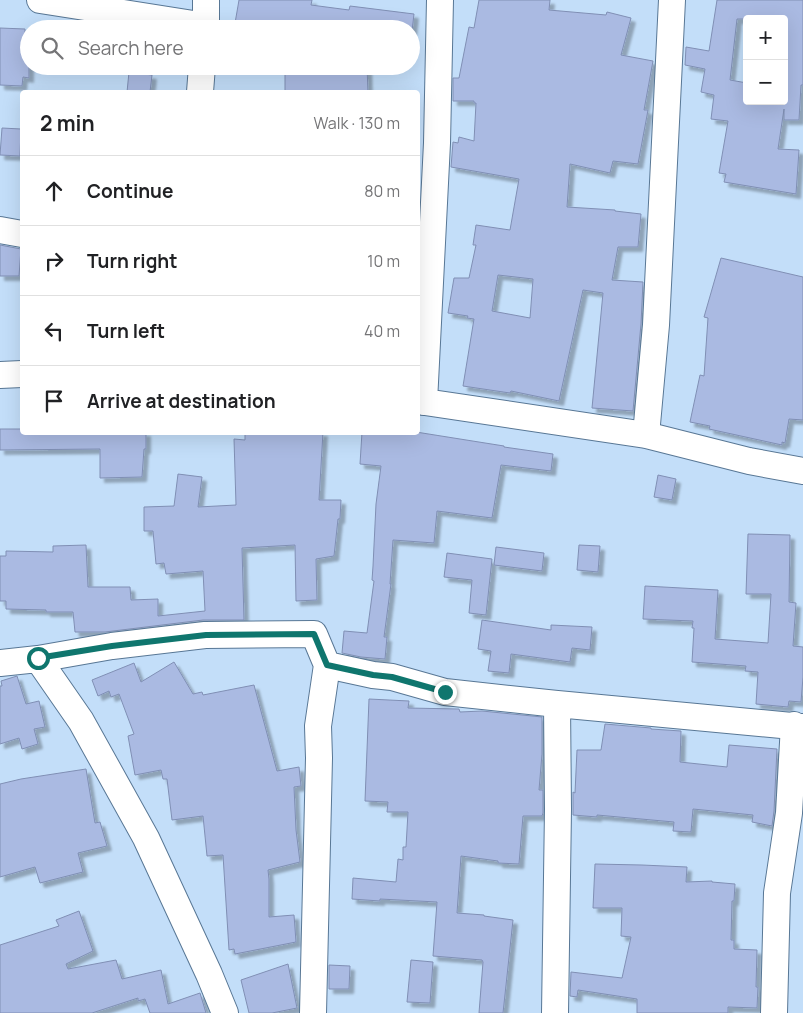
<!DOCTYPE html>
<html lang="en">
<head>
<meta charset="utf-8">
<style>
  :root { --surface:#fff; --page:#f2f2f2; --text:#202124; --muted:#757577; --line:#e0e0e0 }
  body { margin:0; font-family:Manrope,sans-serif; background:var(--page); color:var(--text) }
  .controls { position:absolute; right:15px; top:15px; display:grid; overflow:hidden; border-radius:5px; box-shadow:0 5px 20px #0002 }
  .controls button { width:45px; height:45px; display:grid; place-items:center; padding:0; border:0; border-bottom:1px solid var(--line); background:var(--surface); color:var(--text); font:25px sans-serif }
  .stop { position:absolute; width:15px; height:15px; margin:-11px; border:4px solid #0f766e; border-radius:50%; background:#fff }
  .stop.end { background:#0f766e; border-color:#fff; box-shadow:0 1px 5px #0008 }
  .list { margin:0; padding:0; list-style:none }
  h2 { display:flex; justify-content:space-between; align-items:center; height:65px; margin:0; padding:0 20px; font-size:21px }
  h2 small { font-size:16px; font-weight:400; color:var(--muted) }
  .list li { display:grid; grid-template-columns:32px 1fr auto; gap:15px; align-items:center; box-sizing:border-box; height:70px; padding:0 20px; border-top:1px solid var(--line) }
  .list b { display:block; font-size:19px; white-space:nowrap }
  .list em { font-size:16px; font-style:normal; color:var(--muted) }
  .icon { flex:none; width:28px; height:28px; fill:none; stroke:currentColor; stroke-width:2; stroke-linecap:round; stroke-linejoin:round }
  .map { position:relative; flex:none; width:803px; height:1013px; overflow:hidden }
  .search { position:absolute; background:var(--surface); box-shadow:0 5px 20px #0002; left:20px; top:20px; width:400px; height:55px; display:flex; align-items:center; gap:12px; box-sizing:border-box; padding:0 18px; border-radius:28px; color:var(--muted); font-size:19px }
  .panel { position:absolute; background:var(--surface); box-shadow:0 5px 20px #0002; left:20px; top:90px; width:400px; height:345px; border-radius:5px }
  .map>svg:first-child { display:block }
</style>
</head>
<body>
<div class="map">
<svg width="803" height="1013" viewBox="0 0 803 1013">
  <defs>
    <filter id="shadow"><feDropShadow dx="4.5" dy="4.5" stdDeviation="1" flood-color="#0004"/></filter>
  </defs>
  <rect width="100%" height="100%" fill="#c3def9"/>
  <path fill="#aabae2" stroke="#808fb4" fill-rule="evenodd" filter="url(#shadow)" d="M239,0H312L311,5L349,10L350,6L414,14L412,31L411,29H335L291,22L290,29H234Z
    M479,0H550L549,10L606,15L607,12L631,18L621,55L653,61L644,110H648L638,164L613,161L610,173L570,164L567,207L615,210V211L641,214L638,247H618L612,280L643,282L641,324L633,411L592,408L603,293L583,290L559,401L511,391L510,393L463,386L474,319L467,318L468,316L448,313L454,278H469L476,245H473L476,225L510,230L519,179L451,167L453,142L458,143L459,137L474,141L476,103H474V101H453V78H459L469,27L474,28ZM498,275L533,279L530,318L492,311Z
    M717,0H803V85H801L799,120H784V109L778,149L799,150L796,194L724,182L726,174L719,173L728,121L711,119L714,95L701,92L705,69L685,65L686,47L709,51ZM737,19H784V101H747V83L730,80Z
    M0,28L25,29V44L29,45V78L23,77L22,86L0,85Z
    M285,66H367L368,92L285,91Z
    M129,72L152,75L150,92H127Z
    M2,128L21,129L20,156L0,155Z
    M0,245L21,249L19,276H0Z
    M721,258L803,277V420L789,419L785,443L782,442V445L709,429L710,426L690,422L700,375L704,376L708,318L704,317Z
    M0,429H22V432H146V449H144L142,477L100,478V449L0,450Z
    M245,432H323L319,500H341L340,519H338L334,556L316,559L317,600L296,601L295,545L242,548L244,620H203L105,632H75L73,612H46V610L6,609V601H0V556H6V551L53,552V546L86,545L88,587H130L131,600L158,599V616L205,611L203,571L166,574L164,563L156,564L153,531H144V507L174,506L178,474L202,477L198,507L236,505L234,439L245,440Z
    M362,432H416L504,446V447L553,454L551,471L501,465L492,518L437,511L434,543L393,540L390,584H391L384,637H387L385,659L361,657L342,653L344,631L367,633L374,581L372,580L373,566L376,504L381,466L360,464Z
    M658,475L676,479L672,500L654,497Z
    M748,534L790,535L789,602L796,603L793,646L803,647V677L801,702L789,701L788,707L756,704L758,672L745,671L746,666L692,662L694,628H692L693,621L643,619L645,586L718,590L715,639L768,643L771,594H746Z
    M579,545L600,546L598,572L577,570Z
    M496,547L544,553L542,571L494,565Z
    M447,553L492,559L486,615L469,613L472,580L444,577Z
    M482,620L551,630V625L592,627L590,650L572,648L570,662L511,654L509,673L488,671L491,651L478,649Z
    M174,662L193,694L202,692L203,695L254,685L277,771L299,767L301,786L294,787L296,830L300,862L268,870L269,879V917L294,915L296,942L235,954L234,949L229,950L223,855L207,856L203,816L172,820L167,779H163L161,770L135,775L128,736L134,734L119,694L111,697L109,691L98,696L92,680L134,663L141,682Z
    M17,676L26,704L39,701L45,727L34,729L38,744L22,749L19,738L0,744V686H2L1,681Z
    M369,699L409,701L408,708L459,709L460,712L482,711L542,717V754L539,790H543V813L542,816H523L519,864L498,863V861L461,856L457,913L484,915V916L513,920L503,1013H479L483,962L482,960L433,956L437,902L380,899V901L352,899L353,878L396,882L398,859L403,860V847H406L408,812H387L388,802L365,801Z
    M605,724L651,728V729L681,731L680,762L727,767L729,745L777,749L774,811L772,826L752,822L753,815L693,809L691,832L673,831L674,822L597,815V817L573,815V792L575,793L577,750H601Z
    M86,769L95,823L100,822L107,846L78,853L83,872L40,883L35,867L0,877V784L21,779Z
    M595,864L642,865L687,867L686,882L712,881V882L735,884L734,901H732L731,940H734V949L757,950L756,987H758L757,1008L728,1007V1013H637V999L578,990L577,997L570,996L571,972L622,978L631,937L621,936L622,908H593Z
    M79,911L93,951L66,964L68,969L116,960L122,979L161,970L168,1004L200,993L206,1013H150L145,999L138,1001V998L92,1013H0V945L59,926L56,920Z
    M411,960L433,962L430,1003L407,1002Z
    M288,964L297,1008L272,1013H249L241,980Z
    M329,965L350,966L349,989H329Z"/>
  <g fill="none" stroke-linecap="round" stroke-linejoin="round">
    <g stroke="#587795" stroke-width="28">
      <path id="minor" d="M40,0L206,26
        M206,29V0
        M200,92L202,66
        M0,230L22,234
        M0,375L22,374
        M418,401L646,435L749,461L803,471
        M424,402L437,143L440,0
        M646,435L656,325L672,0
        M38,659L81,721L146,838L209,974L225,1013
        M0,663L38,659L112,646L205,635L314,634L327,665L373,675L392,677L445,692L557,704L803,727
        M313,1013L319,758L318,726L327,665
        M555,1013L558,809L557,704
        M774,1013L777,893L789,813L794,725"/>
    </g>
    <use href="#minor" stroke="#fff" stroke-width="26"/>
  </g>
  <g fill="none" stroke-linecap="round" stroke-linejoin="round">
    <path stroke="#0f766e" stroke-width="6" d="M38,658L112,646L206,635L314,634L327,665L373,675L392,677L445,692"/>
  </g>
</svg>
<div class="controls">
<button>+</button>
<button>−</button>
</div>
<div class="stop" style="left:38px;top:658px"></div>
<div class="stop end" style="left:445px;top:692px"></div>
<div class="search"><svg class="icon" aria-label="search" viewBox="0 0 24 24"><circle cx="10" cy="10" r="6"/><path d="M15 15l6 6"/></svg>Search here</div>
<section class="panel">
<h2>2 min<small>Walk · 130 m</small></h2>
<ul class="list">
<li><svg class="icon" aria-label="ahead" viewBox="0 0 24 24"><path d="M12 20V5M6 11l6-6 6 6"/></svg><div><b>Continue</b></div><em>80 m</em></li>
<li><svg class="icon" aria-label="right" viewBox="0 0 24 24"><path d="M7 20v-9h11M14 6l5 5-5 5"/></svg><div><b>Turn right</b></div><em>10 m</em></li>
<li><svg class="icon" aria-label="left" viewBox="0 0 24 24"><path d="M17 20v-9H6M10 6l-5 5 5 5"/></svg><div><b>Turn left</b></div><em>40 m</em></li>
<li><svg class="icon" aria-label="arrive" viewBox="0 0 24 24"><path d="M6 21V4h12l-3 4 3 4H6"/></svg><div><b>Arrive at destination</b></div></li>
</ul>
</section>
</div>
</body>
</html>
